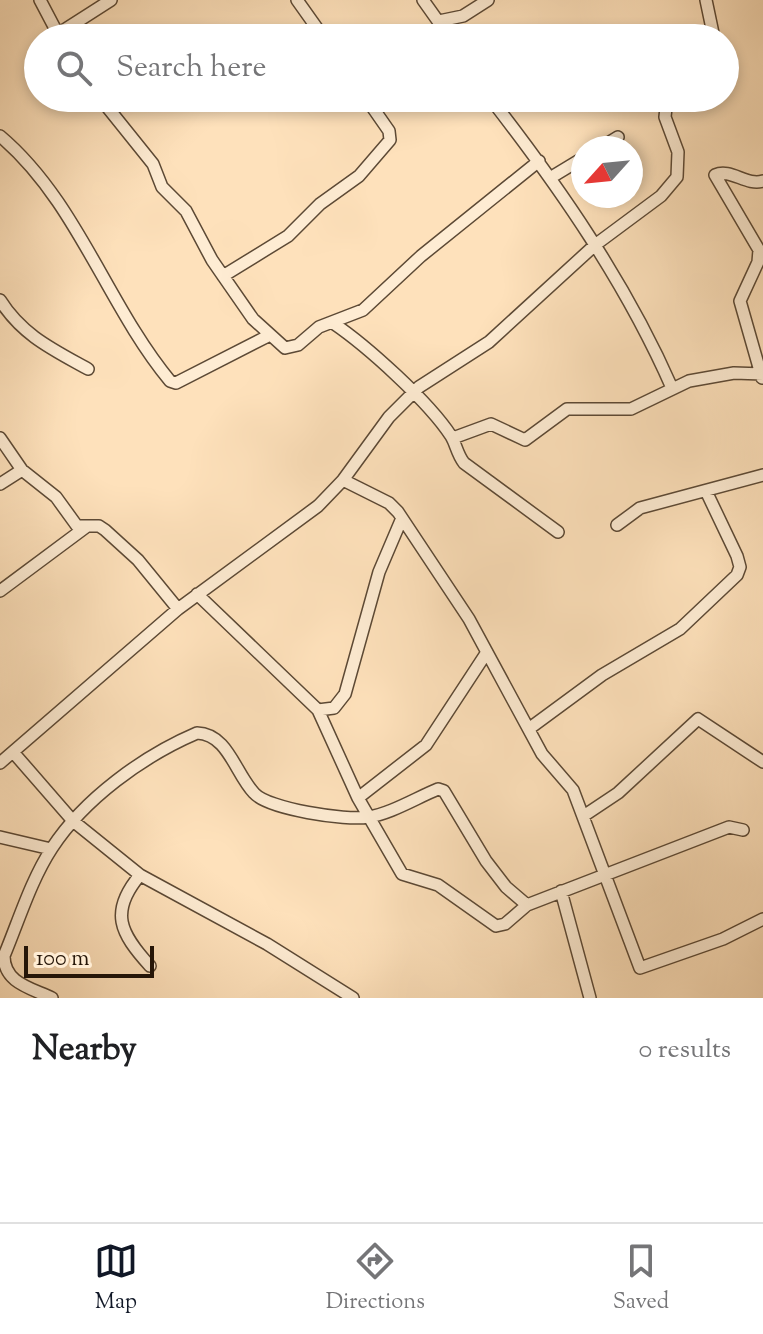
<!DOCTYPE html>
<html lang="en">
<head>
<meta charset="utf-8">
<style>
  :root { --surface:#fff; --page:#f6f6f6; --text:#202124; --muted:#757577; --line:#e0e0e0; --accent:#111827 }
  body { margin:0; font-family:"Sorts Mill Goudy",serif; background:var(--page); color:var(--text) }
  .compass { position:absolute; left:571px; top:136px; width:72px; height:72px; border-radius:50%; background:var(--surface); box-shadow:0 4px 12px #0003; rotate:243deg }
  .scale { position:absolute; left:24px; bottom:20px; width:130px; box-sizing:border-box; padding-left:8px; border:4px solid #261608; border-top:0; font-size:22px; line-height:28px; white-space:nowrap; color:#261608; -webkit-text-stroke:6px #feecd3; paint-order:stroke }
  .list { margin:0; padding:0; list-style:none }
  h2 { display:flex; justify-content:space-between; align-items:center; height:104px; margin:0; padding:0 32px; font-size:34px }
  h2 small { font-size:26px; font-weight:400; color:var(--muted) }
  .icon { flex:none; width:44px; height:44px; fill:none; stroke:currentColor; stroke-width:2; stroke-linecap:round; stroke-linejoin:round }
  .map { position:relative; flex:none; width:763px; height:998px; overflow:hidden }
  .search { position:absolute; background:var(--surface); box-shadow:0 4px 12px #0003; left:24px; right:24px; top:24px; height:88px; display:flex; align-items:center; gap:20px; box-sizing:border-box; padding:0 28px; border-radius:44px; color:var(--muted); font-size:30px }
  .sheet { height:224px; background:var(--surface) }
  nav { display:flex; justify-content:space-around; align-items:center; box-sizing:border-box; height:112px; border-top:2px solid var(--line); background:var(--surface); font-size:22px; color:var(--muted) }
  nav a { display:grid; justify-items:center; gap:4px }
  nav .on { color:var(--accent) }
  .map>svg:first-child { display:block }
</style>
</head>
<body>
<div class="map">
<svg width="763" height="998" viewBox="0 0 763 998">
  <rect width="100%" height="100%" fill="#fee1bb"/>
  <filter id="stains"><feTurbulence type="fractalNoise" baseFrequency=".0025" numOctaves="4"/><feColorMatrix values="0 0 0 0 .2 0 0 0 0 .09 0 0 0 0 .02 0 0 0 .5 -.17"/></filter>
  <radialGradient id="worn" r=".72"><stop offset=".6" stop-color="#630" stop-opacity="0"/><stop offset="1" stop-color="#630" stop-opacity=".3"/></radialGradient>
  <g fill="none" stroke-linecap="round" stroke-linejoin="round">
    <g stroke="#5c4935" stroke-width="14">
      <path id="minor" d="M40,0L60,38
        M297,0L324,38
        M423,0L450,38
        M706,0L714,38
        M439,21L463,16L488,0
        M58,34L111,0
        M100,98L153,164L162,187L186,211L212,260L253,319L285,348L298,345L319,327L363,310L421,256L539,161
        M490,98C560,188 626,283 672,388
        M0,136C77,201 107,305 170,381L176,383L268,336
        M600,148L618,137
        M550,178L583,158
        M223,276L288,236L320,204L359,176L390,140L389,131L366,98
        M0,300C22,335 52,349 88,369
        M333,323C367,346 429,402 451,436C456,444 457,454 464,463L558,532
        M762,378L740,301L758,262L759,250L715,175C731,168 746,186 763,181
        M0,438L22,470L56,497L77,526H99L105,530L138,560L178,609
        M453,438L491,424L525,440L567,409H631L689,381L734,373L763,374
        M343,480L389,503L398,512L469,619L542,754L573,790L640,968L723,939L763,919
        M0,484L22,470
        M617,525L640,508L763,475
        M0,591L86,527
        M197,594L318,710L358,798L402,874L438,885L496,926L505,924L527,905
        M318,710L334,708L345,694L379,572L402,518
        M530,728L602,675L680,629L737,575L740,567L737,556L706,491
        M13,752L73,821L140,875L267,944L353,998
        M0,763L178,609L318,506L343,480L389,417L419,387L489,342L595,245L661,196L677,177L678,152L665,117L667,98
        M358,798L426,745L487,652
        M585,815L618,793L698,719L763,762
        M0,837L51,849
        M140,875C109,912 120,933 150,966
        M561,891L590,998
        M52,998C31,988 4,983 4,956C19,920 31,880 52,848C84,799 143,756 197,733C228,734 235,773 254,793C268,809 346,821 368,817C390,814 416,798 438,789L444,791L486,861L506,887L527,905L729,827L743,830"/>
    </g>
    <use href="#minor" stroke="#feecd3" stroke-width="11"/>
  </g>
  <rect width="100%" height="100%" filter="url(#stains)"/>
  <rect width="100%" height="100%" fill="url(#worn)"/>
</svg>
<svg class="compass" viewBox="-18 -18 36 36"><path d="M0-13l5 13h-10z" fill="#e53935"/><path d="M0 13l5-13h-10z" fill="#757577"/></svg>
<div class="scale">100 m</div>
<div class="search"><svg class="icon" aria-label="search" viewBox="0 0 24 24"><circle cx="10" cy="10" r="6"/><path d="M15 15l6 6"/></svg>Search here</div>
</div>
<section class="sheet">
<h2>Nearby<small>0 results</small></h2>
<ul class="list">
</ul>
</section>
<nav>
<a class="on"><svg class="icon" aria-label="map" viewBox="0 0 24 24"><path d="M3 6l6-2 6 2 6-2v14l-6 2-6-2-6 2zM9 4v14M15 6v14"/></svg>Map</a>
<a><svg class="icon" aria-label="directions" viewBox="0 0 24 24"><path d="M12 3l9 9-9 9-9-9zM9 14v-3h6M13 9l2 2-2 2"/></svg>Directions</a>
<a><svg class="icon" aria-label="saved" viewBox="0 0 24 24"><path d="M7 4h10v16l-5-4-5 4z"/></svg>Saved</a>
</nav>
</body>
</html>
